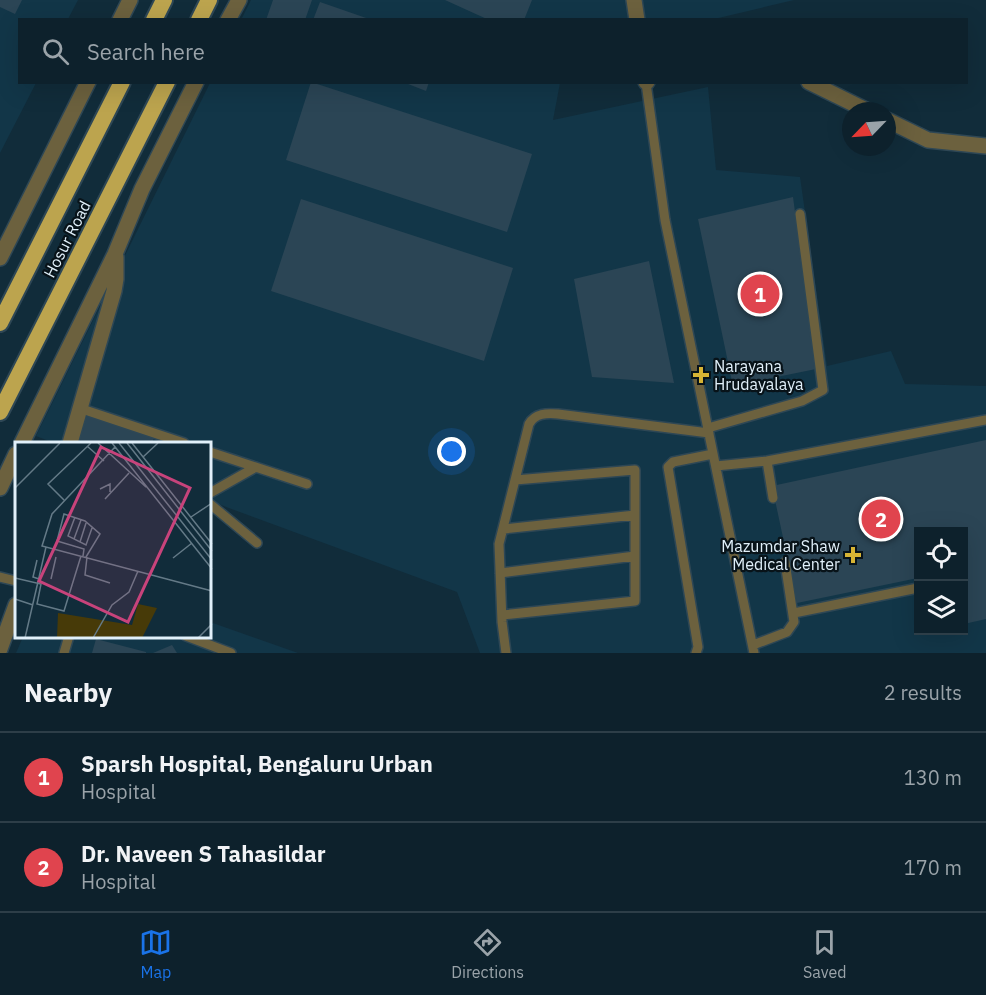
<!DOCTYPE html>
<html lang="en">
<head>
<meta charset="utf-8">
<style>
  :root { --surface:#0d212c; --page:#1b2e38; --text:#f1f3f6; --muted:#9aa3a9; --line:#2d3e48; --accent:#1a73e8 }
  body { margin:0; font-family:"IBM Plex Sans",sans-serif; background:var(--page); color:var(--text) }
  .controls { position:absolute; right:18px; bottom:18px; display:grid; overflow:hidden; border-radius:0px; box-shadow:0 6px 24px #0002 }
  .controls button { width:54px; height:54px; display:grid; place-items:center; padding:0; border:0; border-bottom:2px solid var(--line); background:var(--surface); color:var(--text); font:30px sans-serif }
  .compass { position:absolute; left:842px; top:102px; width:54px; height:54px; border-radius:50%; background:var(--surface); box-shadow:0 6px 24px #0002; rotate:245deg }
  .you { position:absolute; left:452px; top:452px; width:21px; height:21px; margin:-15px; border:4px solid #fff; border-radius:50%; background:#1a73e8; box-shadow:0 0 0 9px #1a73e833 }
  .badge { display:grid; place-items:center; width:39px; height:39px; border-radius:50%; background:var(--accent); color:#fff; font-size:20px; font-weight:700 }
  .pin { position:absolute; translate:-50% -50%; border:3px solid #fff; box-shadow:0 2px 6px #0006 }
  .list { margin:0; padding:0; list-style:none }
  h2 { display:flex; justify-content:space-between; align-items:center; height:78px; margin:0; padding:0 24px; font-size:26px }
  h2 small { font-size:20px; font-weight:400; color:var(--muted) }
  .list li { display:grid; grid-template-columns:39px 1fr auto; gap:18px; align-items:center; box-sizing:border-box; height:90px; padding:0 24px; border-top:2px solid var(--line) }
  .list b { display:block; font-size:22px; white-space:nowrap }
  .list p { margin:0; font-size:20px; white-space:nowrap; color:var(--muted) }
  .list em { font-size:20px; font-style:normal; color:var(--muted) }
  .icon { flex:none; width:33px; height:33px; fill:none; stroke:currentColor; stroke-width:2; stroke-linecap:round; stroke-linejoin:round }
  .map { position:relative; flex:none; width:986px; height:653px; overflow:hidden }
  .search { position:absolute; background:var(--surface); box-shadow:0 6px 24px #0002; left:18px; right:18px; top:18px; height:66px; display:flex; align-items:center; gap:15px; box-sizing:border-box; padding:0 21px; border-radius:0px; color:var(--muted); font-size:22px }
  .sheet { height:258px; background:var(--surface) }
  nav { display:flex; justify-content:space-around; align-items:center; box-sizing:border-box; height:84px; border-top:2px solid var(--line); background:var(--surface); font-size:16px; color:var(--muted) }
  nav a { display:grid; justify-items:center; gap:3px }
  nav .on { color:var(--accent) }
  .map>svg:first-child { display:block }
</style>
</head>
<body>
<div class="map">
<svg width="986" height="653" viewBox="0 0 986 653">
  <rect width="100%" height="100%" fill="#112c3a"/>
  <path fill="#123648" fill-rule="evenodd" d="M0,0H78L68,19L20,20V82L36,83L0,153Z
    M251,0H794L710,20H241Z
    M210,83H560L553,120L708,87L716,170L800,177L827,366L891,351L905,384L986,386V653H480L457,592L210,501V443H54L36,436ZM918,532H964V630H918Z
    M210,622L298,653H16L23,637L210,636Z"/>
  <path fill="#2b4555" d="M0,0H22L15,14L0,7Z
    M273,0H312L305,20H266Z
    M445,0H532L524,20H489Z
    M320,2L369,19V20H313Z
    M311,82L532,154L507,232L286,160Z
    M403,82H429L426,91Z
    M793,197L816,369L733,386L698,219Z
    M301,199L513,268L484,361L271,291Z
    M649,261L674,383L592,377L574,279Z
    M87,415L154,438L152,443H85L78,440Z
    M986,440V619L964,624V532H918V578L797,603L772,486Z
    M96,639L146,652V653H92Z
    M172,645L177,653H153Z"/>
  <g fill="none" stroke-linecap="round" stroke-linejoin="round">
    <g stroke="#2e4755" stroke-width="12">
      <path id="service" d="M646,83L665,220L754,653
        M82,409L184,443
        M708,428L802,401L823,390L800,214
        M210,452L307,484
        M767,461L773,498
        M716,466L767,461L986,420
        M210,493L256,467
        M210,504L257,543
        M504,529L635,515
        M500,573L635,556
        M0,577L16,581
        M794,613L918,588
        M502,615L635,601V470L515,480
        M186,636L231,653
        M753,645L787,632L794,622L785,562
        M64,653L69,636
        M506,653L502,622L499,544L529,424C535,413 547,413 558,414L709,433
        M696,653L698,647L668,467L673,462L713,454"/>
    </g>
    <g stroke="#2e4755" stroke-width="18">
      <path id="minor" d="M634,0L637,20
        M646,82H647
        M809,82L868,111
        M887,120L928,140L986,146"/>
    </g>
    <g stroke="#2e4755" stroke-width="18">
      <path id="tertiary" d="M120,20L130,0
        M228,20L239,0
        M0,258L88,82
        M22,443L115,254L142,189L196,82
        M70,443L114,291L116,279V257
        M0,488L16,454
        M0,649L16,605"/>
    </g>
    <g stroke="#2e4755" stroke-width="20">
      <path id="trunk" d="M154,20L164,0
        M199,20L209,0
        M0,323L122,82
        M0,412L167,82"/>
    </g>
    <use href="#service" stroke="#6c613e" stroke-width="9"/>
    <use href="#minor" stroke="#6c613e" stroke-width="15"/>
    <use href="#tertiary" stroke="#6c613e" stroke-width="15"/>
    <use href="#trunk" stroke="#bca44e" stroke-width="16"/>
  </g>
  <g fill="#d7b434" stroke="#081319" stroke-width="2">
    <path d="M698 366h6v6h6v6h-6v6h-6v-6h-6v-6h6z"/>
    <path d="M850 546h6v6h6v6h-6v6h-6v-6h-6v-6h6z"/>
  </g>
  <g text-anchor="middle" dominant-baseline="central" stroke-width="4.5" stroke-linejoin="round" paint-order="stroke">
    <g font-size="16" fill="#e1f0fa" stroke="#081319">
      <text transform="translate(67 239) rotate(-63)">Hosur Road</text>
    </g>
    <g font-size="16" fill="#e1f0fa" stroke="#081319" text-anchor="start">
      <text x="714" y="366">Narayana<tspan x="714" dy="18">Hrudayalaya</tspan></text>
      <text x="840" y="546" text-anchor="end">Mazumdar Shaw<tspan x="840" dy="18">Medical Center</tspan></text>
    </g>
  </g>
  <g transform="translate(15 442)">
    <rect width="196" height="196" fill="#112c3a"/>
    <path d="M123,162L142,166L127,196H42L43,171L117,183Z" fill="#473a08"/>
    <path fill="none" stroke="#647a87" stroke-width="1.5" d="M83,1L131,45M97,1L197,127M104,1L197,118M112,1L197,109M117,1L197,102M72,4L89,19M100,5L37,72L27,104L197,149M128,15L143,1M0,46L45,1M85,47L95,42V50M90,57L114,31M49,58L33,42L76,1M60,75L53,94L71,103L77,86M176,75L197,61M59,97L66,78M65,100L71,81M68,114L69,107L42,99L49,72L70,79L85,92L71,115M72,115L70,133L95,141M158,116L177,101M22,118L18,135L24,137M0,136L26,142L22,162L49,169L66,114M36,137L41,115M0,157L18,163M10,196L31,105M78,196L97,163L114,150L123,129M183,196L197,182"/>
    <path fill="#c8437b" fill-opacity="0.15" stroke="#c8437b" stroke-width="3" d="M86,5L175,46L113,180L24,139Z"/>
    <rect width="196" height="196" fill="none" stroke="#e1f0fa" stroke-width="3"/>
  </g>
</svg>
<div class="controls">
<button><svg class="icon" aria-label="locate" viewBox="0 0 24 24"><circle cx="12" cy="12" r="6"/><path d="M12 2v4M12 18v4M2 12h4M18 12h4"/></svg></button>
<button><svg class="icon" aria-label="layers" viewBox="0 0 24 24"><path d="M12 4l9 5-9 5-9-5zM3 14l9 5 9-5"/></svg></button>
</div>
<svg class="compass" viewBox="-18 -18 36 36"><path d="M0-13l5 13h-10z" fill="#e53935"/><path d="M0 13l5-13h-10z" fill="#9aa3a9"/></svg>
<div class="you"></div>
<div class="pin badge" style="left:760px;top:294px;background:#e0444e">1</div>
<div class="pin badge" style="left:881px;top:519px;background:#e0444e">2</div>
<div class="search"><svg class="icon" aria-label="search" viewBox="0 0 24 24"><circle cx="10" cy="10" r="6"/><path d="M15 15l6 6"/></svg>Search here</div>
</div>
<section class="sheet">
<h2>Nearby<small>2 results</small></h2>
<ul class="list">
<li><span class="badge" style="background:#e0444e">1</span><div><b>Sparsh Hospital, Bengaluru Urban</b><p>Hospital</p></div><em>130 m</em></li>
<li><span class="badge" style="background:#e0444e">2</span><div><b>Dr. Naveen S Tahasildar</b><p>Hospital</p></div><em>170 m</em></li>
</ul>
</section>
<nav>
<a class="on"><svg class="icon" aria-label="map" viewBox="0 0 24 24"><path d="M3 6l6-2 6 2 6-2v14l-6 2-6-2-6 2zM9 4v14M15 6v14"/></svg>Map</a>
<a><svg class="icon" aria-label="directions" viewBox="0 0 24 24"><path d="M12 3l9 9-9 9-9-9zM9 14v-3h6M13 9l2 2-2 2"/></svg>Directions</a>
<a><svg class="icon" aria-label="saved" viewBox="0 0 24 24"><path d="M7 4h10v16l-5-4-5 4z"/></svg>Saved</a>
</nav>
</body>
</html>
